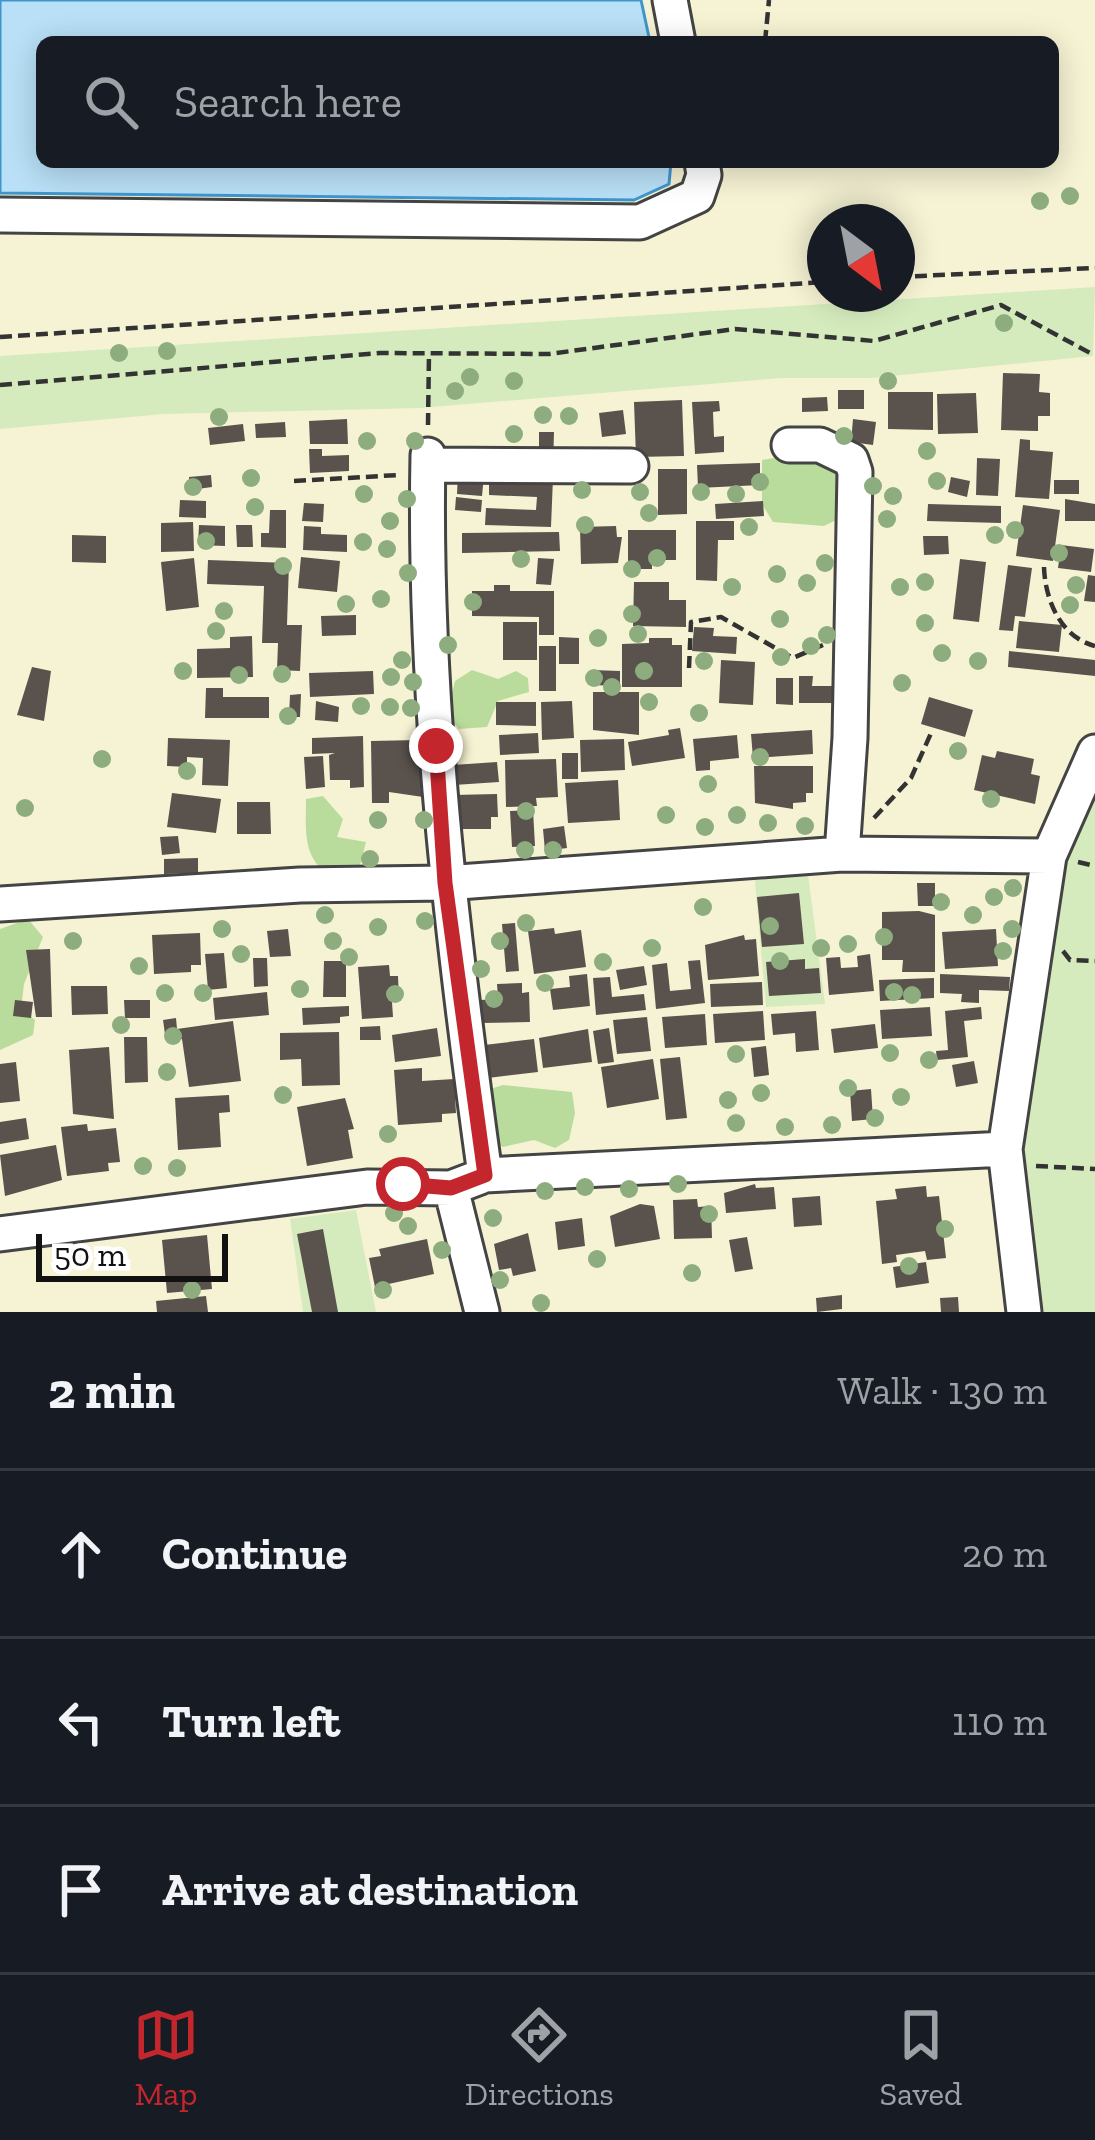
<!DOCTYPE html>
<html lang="en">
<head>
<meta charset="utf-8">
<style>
  :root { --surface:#171b24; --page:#242831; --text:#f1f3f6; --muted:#9ea1a6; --line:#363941; --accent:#c4262e }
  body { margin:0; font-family:"Zilla Slab",serif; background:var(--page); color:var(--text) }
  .compass { position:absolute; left:807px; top:204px; width:108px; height:108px; border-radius:50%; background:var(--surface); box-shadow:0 6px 30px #0003; rotate:148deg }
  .scale { position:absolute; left:36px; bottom:30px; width:192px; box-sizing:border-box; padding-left:12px; border:6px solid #111; border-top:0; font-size:33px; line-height:42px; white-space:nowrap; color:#111; -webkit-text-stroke:9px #fff; paint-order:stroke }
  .stop { position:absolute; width:36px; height:36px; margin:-27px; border:9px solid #c4262e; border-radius:50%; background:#fff }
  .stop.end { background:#c4262e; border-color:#fff; box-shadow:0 3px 12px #0008 }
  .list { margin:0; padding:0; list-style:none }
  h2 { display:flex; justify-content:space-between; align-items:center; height:156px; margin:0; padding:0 48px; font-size:51px }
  h2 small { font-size:39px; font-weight:400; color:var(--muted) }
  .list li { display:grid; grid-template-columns:78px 1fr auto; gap:36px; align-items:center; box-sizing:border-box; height:168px; padding:0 48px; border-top:3px solid var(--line) }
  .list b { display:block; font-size:45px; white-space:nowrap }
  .list em { font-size:39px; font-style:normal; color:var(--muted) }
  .icon { flex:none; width:66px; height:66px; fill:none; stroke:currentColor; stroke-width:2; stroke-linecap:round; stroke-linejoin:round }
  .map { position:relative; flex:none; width:1095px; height:1312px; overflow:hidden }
  .search { position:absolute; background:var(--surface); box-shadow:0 6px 30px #0003; left:36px; right:36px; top:36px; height:132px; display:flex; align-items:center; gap:30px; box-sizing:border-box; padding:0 42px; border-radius:18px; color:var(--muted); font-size:45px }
  .sheet { height:660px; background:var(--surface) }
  nav { display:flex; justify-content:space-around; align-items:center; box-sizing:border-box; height:168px; border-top:3px solid var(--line); background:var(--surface); font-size:33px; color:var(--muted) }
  nav a { display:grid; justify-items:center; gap:6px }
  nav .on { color:var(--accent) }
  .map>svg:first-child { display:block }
</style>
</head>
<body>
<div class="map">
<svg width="1095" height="1312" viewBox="0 0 1095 1312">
  <rect width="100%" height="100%" fill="#fffdf5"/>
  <path fill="#f6f3d4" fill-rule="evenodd" d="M0,0H1095V1312H0ZM42,42H1053V162H42ZM825,222H897V294H825Z"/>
  <path fill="#d5ebbd" d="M1095,287L1093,356L872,378H781L420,408L163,414L0,429V356Z
    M1095,800V1312H1032L1008,1142L1067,849Z
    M807,867L825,1004L766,1007L754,871Z
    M356,1210L376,1312H303L290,1219Z"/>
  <path fill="#b9dc9c" d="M809,452L848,478L851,513L824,526L773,522L762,504V460Z
    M472,670L498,679L516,671L528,678L529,692L498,701L487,727L459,729L447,715L455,681Z
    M323,796L343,819L337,837L366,842L360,865L327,874C302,855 306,828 306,799Z
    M28,919L43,937L24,984L21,1009L35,1020L33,1035L0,1050V929Z
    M503,1085L572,1092L575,1113L569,1140L555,1148L534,1140L503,1147L488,1138L478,1093Z"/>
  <path fill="#b9e0f7" stroke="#3f96cf" stroke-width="3" d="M0,0H641L650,42H42V162H671L669,184L634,200L0,193Z"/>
  <path fill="#5a524d" d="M1003,373L1040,374L1039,392L1050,393V416H1038V431L1001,430Z
    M838,390H864V409H838Z
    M888,392H933V430L888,429Z
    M976,393L978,433L938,434L937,394Z
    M827,397L828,411L802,412V398Z
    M682,400L684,456L636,457L634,402Z
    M719,401L720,411L713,412L714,437L724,436V452L695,454L692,402Z
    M623,410L626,434L602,437L599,413Z
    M347,419L348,444H310L309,421Z
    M853,419L876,422L873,445L851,442Z
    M285,422L286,437L256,438L255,424Z
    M243,424L245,441L210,445L208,428Z
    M539,432H554L553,467L539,466Z
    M1020,439L1030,440V450L1053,452L1049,499L1015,497Z
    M309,449H322V456L349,455V471L310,473Z
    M977,458L1000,459L998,496L976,495Z
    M760,463V485L698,488L697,465Z
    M658,469H687V514L658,515Z
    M458,473L484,475L482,496L457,494Z
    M211,475L212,487L190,490L189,477Z
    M489,475L553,478L551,527L485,525L486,508L536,510L537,497L489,495Z
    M951,477L970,481L967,497L948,492Z
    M1054,480H1079V494H1054Z
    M456,497L482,500L481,512L455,510Z
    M1065,499L1095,504V521H1065Z
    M180,500L206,501V518L179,517Z
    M763,501L764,516L716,519L715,504Z
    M304,503L324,504L323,522L302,521Z
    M928,504L1001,506V523L927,521Z
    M1023,505L1060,510L1053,561L1016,556Z
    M270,510H286V548L261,547V533H269Z
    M696,521H734V540H718L717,581L696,580Z
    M193,522L194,551L161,552V523Z
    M199,525L225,526V546L198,545Z
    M236,525H252L253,547H237Z
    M304,526L321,527V534L347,535V552L303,550Z
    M616,526L617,537H622L618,563L581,564L580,527Z
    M628,530H676V560H652V569H628Z
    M559,532L560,551L462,553V533Z
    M72,535L106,536V563L72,562Z
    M923,536H948L949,554L924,555Z
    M1061,545L1094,549L1091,572L1058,568Z
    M301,557L340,561L337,592L298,588Z
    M194,558L199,607L166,611L161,562Z
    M538,558L554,559L551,585L536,584Z
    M960,559L986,562L979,622L953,619Z
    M208,560L289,563L287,625H302L300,671L277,670L278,643H262L264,586L207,584Z
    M1008,565L1032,568L1025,617L1015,616L1013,631L999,630Z
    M1088,575L1095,576V602L1084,601Z
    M634,582H669V600H686V627L633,626Z
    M494,585H510V591H554V635H539V617L472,616V591H494Z
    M356,615V635L322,636L321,616Z
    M1019,621L1062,625L1059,652L1016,648Z
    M503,622H537V660H503Z
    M694,627L714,628L713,636L737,637L736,654L692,651Z
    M252,636L253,677L197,678V649L230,648V637Z
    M559,637L579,638V664H559Z
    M649,638H672V645H682V687H622V644L649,643Z
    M539,646H556V691H539Z
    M1009,651L1095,660V676L1008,667Z
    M721,660L755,662L753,705L719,703Z
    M32,667L51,671L44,721L17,715Z
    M592,670L620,671V686L591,685Z
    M373,671L374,694L310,697L309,673Z
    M799,676H813L812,686H833L832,703H799Z
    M776,678H793V705L776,704Z
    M206,688H223V697H269V718H205Z
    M593,692H639V735L593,730Z
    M301,694L300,717H289L290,695Z
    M929,697L973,710L965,737L921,724Z
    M316,701L339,707L338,722L315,720Z
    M572,701L574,738L542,740L541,702Z
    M496,702H536V726L496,725Z
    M680,728L685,758L632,766L628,742L669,735L668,730Z
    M812,730L813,754L753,758L751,734Z
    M538,733L539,753L500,755L499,735Z
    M737,735L739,758L710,761V770L696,771L693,739Z
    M363,736L364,787L350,788V780H330L329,755L335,753L312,754V738Z
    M168,738L230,740L228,786L202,785L203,758L187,757V767L167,766Z
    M624,739L625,770L581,772L580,740Z
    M418,740L423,797L389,792V803H372L371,741Z
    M997,751L1034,759L1031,774L1040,776L1035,804L974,790L982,755L995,758Z
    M562,753H578V779H562Z
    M323,756L325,787L306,789L304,757Z
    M556,759L558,797L536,798L537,806L506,807L505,760Z
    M497,762L499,782L454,785L453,765Z
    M754,766H813V793H806V802L793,803V809L755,803Z
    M618,780L620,820L568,823L565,783Z
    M172,793L221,799L216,833L167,827Z
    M497,794L498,817H491V829H454L453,795Z
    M237,802H270L271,834H237Z
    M533,810L535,846L512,847L510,811Z
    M564,826L567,848L545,851L543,829Z
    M178,836L180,853L162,855L160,837Z
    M198,858V873L164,874V859Z
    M917,883H935V906H918Z
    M799,893L804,944L762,947L757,897Z
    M919,911L935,915V972H902L903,960H882V912Z
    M515,923L519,971L506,972L502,924Z
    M554,928L555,934L581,930L586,967L534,974L528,931Z
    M288,929L291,956L270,957L267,931Z
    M996,929L998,966L945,969L942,932Z
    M200,933L201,965H191V972L154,974L152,935Z
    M744,935L745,940L756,939L759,976L708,980L705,945Z
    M50,949L52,1017H36L26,950Z
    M224,953L227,988L208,990L205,954Z
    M870,954L874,991L829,995L826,958L840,957L841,968L858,967L857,956Z
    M253,958H267L268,986L254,987Z
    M805,959V969L819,968L821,993L769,996L766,962Z
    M700,960L705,1003L656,1009L652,965L667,963L670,991L691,989L688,961Z
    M324,961H346V997H323Z
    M389,965L390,976H398L399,1001L392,1002L393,1017L362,1019L358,967Z
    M644,966L647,985L620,990L616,970Z
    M587,974L590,1006L553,1010L550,989L570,987L569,976Z
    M940,974L1010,977L1009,991L979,990V1003L961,1002L962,994L940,993Z
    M610,977L612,997L644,994L646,1010L596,1015L593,978Z
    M934,978V998L880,1001L879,980Z
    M762,982L763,1005L711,1007L710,984Z
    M522,983V993L529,992L530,1022L481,1023L480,1000L498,999L497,984Z
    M71,986H107L108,1014L72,1015Z
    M267,992L269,1015L215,1020L213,998Z
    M15,1000L33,1002L31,1018L13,1016Z
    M124,1000H150V1018H125Z
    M349,1006V1016L340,1017V1023L303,1025L302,1008Z
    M930,1007L932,1036L882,1039L880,1010Z
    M981,1007L982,1019L964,1021L968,1057L937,1060L936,1051L948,1050L945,1011Z
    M763,1011L765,1040L715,1043L713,1014Z
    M816,1011L819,1050L796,1052L795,1033L773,1035L771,1014Z
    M705,1014L707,1045L665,1048L662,1017Z
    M647,1017L651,1051L617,1054L613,1020Z
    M176,1018L177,1029L233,1021L241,1081L189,1087L182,1039L166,1041L163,1020Z
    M875,1024L878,1048L834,1053L831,1029Z
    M380,1026L381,1040H360V1027Z
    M437,1028L441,1056L395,1062L392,1035Z
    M609,1028L614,1062L598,1064L593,1031Z
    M588,1029L592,1062L543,1068L539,1038Z
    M339,1032L340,1085L302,1086L301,1059L280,1060V1033Z
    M124,1037H147L148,1082L125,1083Z
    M534,1039L538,1072L488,1078L484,1045Z
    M766,1046L769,1075L754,1077L751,1048Z
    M109,1047L114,1119L73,1114L69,1050Z
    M680,1057L687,1118L666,1120L660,1059Z
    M653,1059L659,1099L607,1108L601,1067Z
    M974,1061L978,1083L956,1087L952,1065Z
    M16,1062L20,1101L0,1103V1064Z
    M422,1068V1081L454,1079L456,1113L442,1114V1122L398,1125L394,1070Z
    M871,1089L873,1119L852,1121L850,1091Z
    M229,1095L230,1112L219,1113L221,1147L178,1150L175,1098Z
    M345,1098L354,1129L348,1130L353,1158L307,1166L297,1107Z
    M26,1118L29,1139L0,1144V1122Z
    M87,1124L88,1131L116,1128L120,1162L108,1163L109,1171L67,1176L61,1127Z
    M56,1145L62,1180L5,1196L0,1155Z
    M755,1184L756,1188L774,1187L776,1209L726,1213L724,1193Z
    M926,1186L927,1197L939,1196L946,1258L927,1260L925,1251L896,1255L897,1262L882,1264L876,1201L897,1199L895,1189Z
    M820,1196L822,1225L794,1227L792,1198Z
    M697,1199L698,1207L711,1206L712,1238L674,1239L673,1200Z
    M640,1204L654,1206L660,1239L615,1247L610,1216Z
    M582,1218L585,1246L558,1250L555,1222Z
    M323,1229L336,1301L338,1312H312L297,1234Z
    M528,1233L536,1271L513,1276L511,1268L499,1270L494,1244Z
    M207,1235L212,1289L167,1293L162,1240Z
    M747,1237L753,1269L735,1272L729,1240Z
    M427,1239L434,1274L375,1287L369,1258L381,1256L379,1249Z
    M926,1262L929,1283L896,1288L893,1267Z
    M842,1295V1309L817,1312L816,1298Z
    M206,1296L208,1312H157L156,1301Z
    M958,1297L959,1312H941L940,1298Z"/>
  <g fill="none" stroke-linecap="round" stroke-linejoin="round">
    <g stroke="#444" stroke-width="39">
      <path id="minor" d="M670,0L678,42
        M0,215L640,222L697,196L704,175L702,162
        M789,445H820L851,460L855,472L850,738L842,854
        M428,455C423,697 452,936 485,1175
        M428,465L631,466
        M0,904L300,885L445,883L842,854L1049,856
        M451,1188L482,1312
        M0,1234L367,1187L451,1188L485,1175L1005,1149
        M1024,1312L1005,1149L1049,856L1095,752"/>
    </g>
    <path stroke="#333" stroke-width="4.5" stroke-dasharray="12 6" stroke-linecap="butt" d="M765,42L769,0
      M897,277L1095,268
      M0,337L825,282
      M0,385L380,353L549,354L735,329L874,341L1001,305L1092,354
      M428,425L429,353
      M294,481L399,475
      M1044,567C1045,599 1060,637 1095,646
      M689,668L691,622L721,617L793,658L823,645
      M874,818L911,778L932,731
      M1078,862L1095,866
      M1063,951L1070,960L1095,961
      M1036,1166L1095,1169"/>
    <use href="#minor" stroke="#fff" stroke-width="33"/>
  </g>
  <g fill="#8dad7f">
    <circle cx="1070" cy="196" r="9"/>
    <circle cx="1040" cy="201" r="9"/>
    <circle cx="1004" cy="323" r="9"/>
    <circle cx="167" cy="351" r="9"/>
    <circle cx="119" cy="353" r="9"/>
    <circle cx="470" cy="377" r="9"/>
    <circle cx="514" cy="381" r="9"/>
    <circle cx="888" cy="381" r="9"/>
    <circle cx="455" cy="391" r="9"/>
    <circle cx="543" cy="415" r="9"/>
    <circle cx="569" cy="416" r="9"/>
    <circle cx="219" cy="417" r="9"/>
    <circle cx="514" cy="434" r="9"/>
    <circle cx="844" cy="436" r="9"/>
    <circle cx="367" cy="441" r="9"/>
    <circle cx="415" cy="441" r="9"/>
    <circle cx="927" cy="451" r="9"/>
    <circle cx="251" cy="478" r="9"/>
    <circle cx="937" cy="481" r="9"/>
    <circle cx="760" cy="482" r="9"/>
    <circle cx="873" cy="486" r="9"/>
    <circle cx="193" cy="487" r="9"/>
    <circle cx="582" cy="490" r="9"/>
    <circle cx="640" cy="492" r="9"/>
    <circle cx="701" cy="492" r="9"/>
    <circle cx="364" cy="494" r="9"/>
    <circle cx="736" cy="494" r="9"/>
    <circle cx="893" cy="496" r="9"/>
    <circle cx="407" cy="499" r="9"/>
    <circle cx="255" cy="507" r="9"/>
    <circle cx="649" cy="513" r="9"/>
    <circle cx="887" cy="519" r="9"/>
    <circle cx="390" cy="521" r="9"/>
    <circle cx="585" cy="525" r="9"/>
    <circle cx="749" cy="527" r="9"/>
    <circle cx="1015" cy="530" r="9"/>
    <circle cx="995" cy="535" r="9"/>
    <circle cx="206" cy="541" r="9"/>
    <circle cx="363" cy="542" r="9"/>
    <circle cx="387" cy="549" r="9"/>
    <circle cx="1059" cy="553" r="9"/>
    <circle cx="657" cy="558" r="9"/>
    <circle cx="521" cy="559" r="9"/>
    <circle cx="825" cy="563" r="9"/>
    <circle cx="283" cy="566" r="9"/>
    <circle cx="632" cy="569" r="9"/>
    <circle cx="408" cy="573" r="9"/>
    <circle cx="777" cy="574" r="9"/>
    <circle cx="925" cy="582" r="9"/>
    <circle cx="807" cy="583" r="9"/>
    <circle cx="1076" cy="585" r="9"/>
    <circle cx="732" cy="587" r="9"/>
    <circle cx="900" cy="587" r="9"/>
    <circle cx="381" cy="599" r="9"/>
    <circle cx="473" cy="602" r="9"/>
    <circle cx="346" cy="604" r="9"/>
    <circle cx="1070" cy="605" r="9"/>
    <circle cx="224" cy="611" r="9"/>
    <circle cx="632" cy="614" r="9"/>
    <circle cx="780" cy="619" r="9"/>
    <circle cx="925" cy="623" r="9"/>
    <circle cx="216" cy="631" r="9"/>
    <circle cx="638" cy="634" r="9"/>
    <circle cx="827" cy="635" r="9"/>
    <circle cx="598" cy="638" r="9"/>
    <circle cx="448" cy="645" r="9"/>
    <circle cx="811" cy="646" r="9"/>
    <circle cx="942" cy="653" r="9"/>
    <circle cx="781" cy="657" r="9"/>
    <circle cx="402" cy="660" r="9"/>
    <circle cx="704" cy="661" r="9"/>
    <circle cx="978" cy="661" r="9"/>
    <circle cx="183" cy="671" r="9"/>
    <circle cx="644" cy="671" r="9"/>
    <circle cx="282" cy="674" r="9"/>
    <circle cx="239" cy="675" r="9"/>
    <circle cx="391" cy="677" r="9"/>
    <circle cx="594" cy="678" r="9"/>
    <circle cx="413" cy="682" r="9"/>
    <circle cx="902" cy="683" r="9"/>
    <circle cx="612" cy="687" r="9"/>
    <circle cx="649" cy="702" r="9"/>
    <circle cx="361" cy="706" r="9"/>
    <circle cx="390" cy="707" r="9"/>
    <circle cx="411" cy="708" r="9"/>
    <circle cx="699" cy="713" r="9"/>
    <circle cx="288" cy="716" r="9"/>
    <circle cx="958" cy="751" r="9"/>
    <circle cx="760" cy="757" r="9"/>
    <circle cx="102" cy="759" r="9"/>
    <circle cx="187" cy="771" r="9"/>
    <circle cx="708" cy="784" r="9"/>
    <circle cx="991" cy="799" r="9"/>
    <circle cx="25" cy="808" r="9"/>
    <circle cx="526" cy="811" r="9"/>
    <circle cx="666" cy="815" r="9"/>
    <circle cx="737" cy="815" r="9"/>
    <circle cx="378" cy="820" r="9"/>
    <circle cx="424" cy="820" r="9"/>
    <circle cx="768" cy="823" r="9"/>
    <circle cx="805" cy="826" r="9"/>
    <circle cx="705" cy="827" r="9"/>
    <circle cx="525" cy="850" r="9"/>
    <circle cx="553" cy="850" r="9"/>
    <circle cx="370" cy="859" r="9"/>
    <circle cx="1013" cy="888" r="9"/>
    <circle cx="994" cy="897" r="9"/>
    <circle cx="941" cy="902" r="9"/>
    <circle cx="703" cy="907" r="9"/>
    <circle cx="325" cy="915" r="9"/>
    <circle cx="973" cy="915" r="9"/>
    <circle cx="425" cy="921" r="9"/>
    <circle cx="526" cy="923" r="9"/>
    <circle cx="770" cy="926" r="9"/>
    <circle cx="378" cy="927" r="9"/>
    <circle cx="222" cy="929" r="9"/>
    <circle cx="1012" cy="929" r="9"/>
    <circle cx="884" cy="937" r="9"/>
    <circle cx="73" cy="941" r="9"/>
    <circle cx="333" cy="941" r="9"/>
    <circle cx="500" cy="941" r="9"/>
    <circle cx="848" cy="944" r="9"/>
    <circle cx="652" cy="948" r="9"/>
    <circle cx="821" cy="948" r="9"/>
    <circle cx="1003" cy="951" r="9"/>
    <circle cx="241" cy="954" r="9"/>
    <circle cx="349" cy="957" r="9"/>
    <circle cx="780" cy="961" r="9"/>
    <circle cx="603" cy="962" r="9"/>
    <circle cx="139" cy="966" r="9"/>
    <circle cx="481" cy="969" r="9"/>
    <circle cx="545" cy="983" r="9"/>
    <circle cx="300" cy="989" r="9"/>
    <circle cx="894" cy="992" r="9"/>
    <circle cx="165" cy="993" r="9"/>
    <circle cx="203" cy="993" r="9"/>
    <circle cx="395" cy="994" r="9"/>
    <circle cx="912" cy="995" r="9"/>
    <circle cx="494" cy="999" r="9"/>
    <circle cx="121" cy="1025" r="9"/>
    <circle cx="173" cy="1036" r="9"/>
    <circle cx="890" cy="1053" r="9"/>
    <circle cx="736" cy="1054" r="9"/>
    <circle cx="929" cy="1060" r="9"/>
    <circle cx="167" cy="1072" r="9"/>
    <circle cx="848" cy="1088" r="9"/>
    <circle cx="761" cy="1093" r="9"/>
    <circle cx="283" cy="1095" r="9"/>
    <circle cx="901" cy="1097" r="9"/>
    <circle cx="728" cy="1100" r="9"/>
    <circle cx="875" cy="1118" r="9"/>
    <circle cx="736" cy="1123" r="9"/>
    <circle cx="832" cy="1125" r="9"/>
    <circle cx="785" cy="1127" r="9"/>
    <circle cx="388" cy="1134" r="9"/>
    <circle cx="143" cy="1166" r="9"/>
    <circle cx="177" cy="1168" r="9"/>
    <circle cx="678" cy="1184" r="9"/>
    <circle cx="585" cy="1187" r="9"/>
    <circle cx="629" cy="1189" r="9"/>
    <circle cx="545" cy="1191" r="9"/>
    <circle cx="394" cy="1213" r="9"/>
    <circle cx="709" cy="1214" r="9"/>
    <circle cx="493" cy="1218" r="9"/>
    <circle cx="408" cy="1226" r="9"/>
    <circle cx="945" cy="1229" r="9"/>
    <circle cx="442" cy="1250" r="9"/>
    <circle cx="597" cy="1259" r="9"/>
    <circle cx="909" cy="1266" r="9"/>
    <circle cx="692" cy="1273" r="9"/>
    <circle cx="500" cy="1280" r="9"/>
    <circle cx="192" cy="1290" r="9"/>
    <circle cx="383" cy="1290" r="9"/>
    <circle cx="541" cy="1303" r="9"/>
  </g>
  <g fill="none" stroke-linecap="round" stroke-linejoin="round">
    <path stroke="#c4262e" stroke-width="15" d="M403,1184L451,1188L485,1175L445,883L436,746"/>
  </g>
</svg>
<svg class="compass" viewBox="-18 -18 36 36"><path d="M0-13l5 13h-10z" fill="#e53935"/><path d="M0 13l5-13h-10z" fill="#9ea1a6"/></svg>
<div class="scale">50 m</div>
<div class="stop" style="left:403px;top:1184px"></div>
<div class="stop end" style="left:436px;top:746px"></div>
<div class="search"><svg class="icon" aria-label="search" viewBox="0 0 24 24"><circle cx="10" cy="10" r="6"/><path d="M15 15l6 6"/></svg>Search here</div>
</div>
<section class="sheet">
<h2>2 min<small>Walk · 130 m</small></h2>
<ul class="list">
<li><svg class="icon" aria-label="ahead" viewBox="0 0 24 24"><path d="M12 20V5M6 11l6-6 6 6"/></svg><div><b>Continue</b></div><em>20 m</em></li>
<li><svg class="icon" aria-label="left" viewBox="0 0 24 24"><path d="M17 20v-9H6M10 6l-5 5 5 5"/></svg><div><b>Turn left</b></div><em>110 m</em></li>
<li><svg class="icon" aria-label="arrive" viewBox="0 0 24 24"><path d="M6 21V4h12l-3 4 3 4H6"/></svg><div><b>Arrive at destination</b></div></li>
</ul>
</section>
<nav>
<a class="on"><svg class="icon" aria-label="map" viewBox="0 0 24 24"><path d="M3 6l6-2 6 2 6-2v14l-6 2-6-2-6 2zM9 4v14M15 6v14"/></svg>Map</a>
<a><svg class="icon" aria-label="directions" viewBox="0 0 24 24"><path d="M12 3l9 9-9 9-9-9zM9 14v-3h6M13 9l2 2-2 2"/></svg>Directions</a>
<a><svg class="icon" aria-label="saved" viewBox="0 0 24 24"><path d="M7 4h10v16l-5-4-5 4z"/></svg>Saved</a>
</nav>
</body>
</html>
